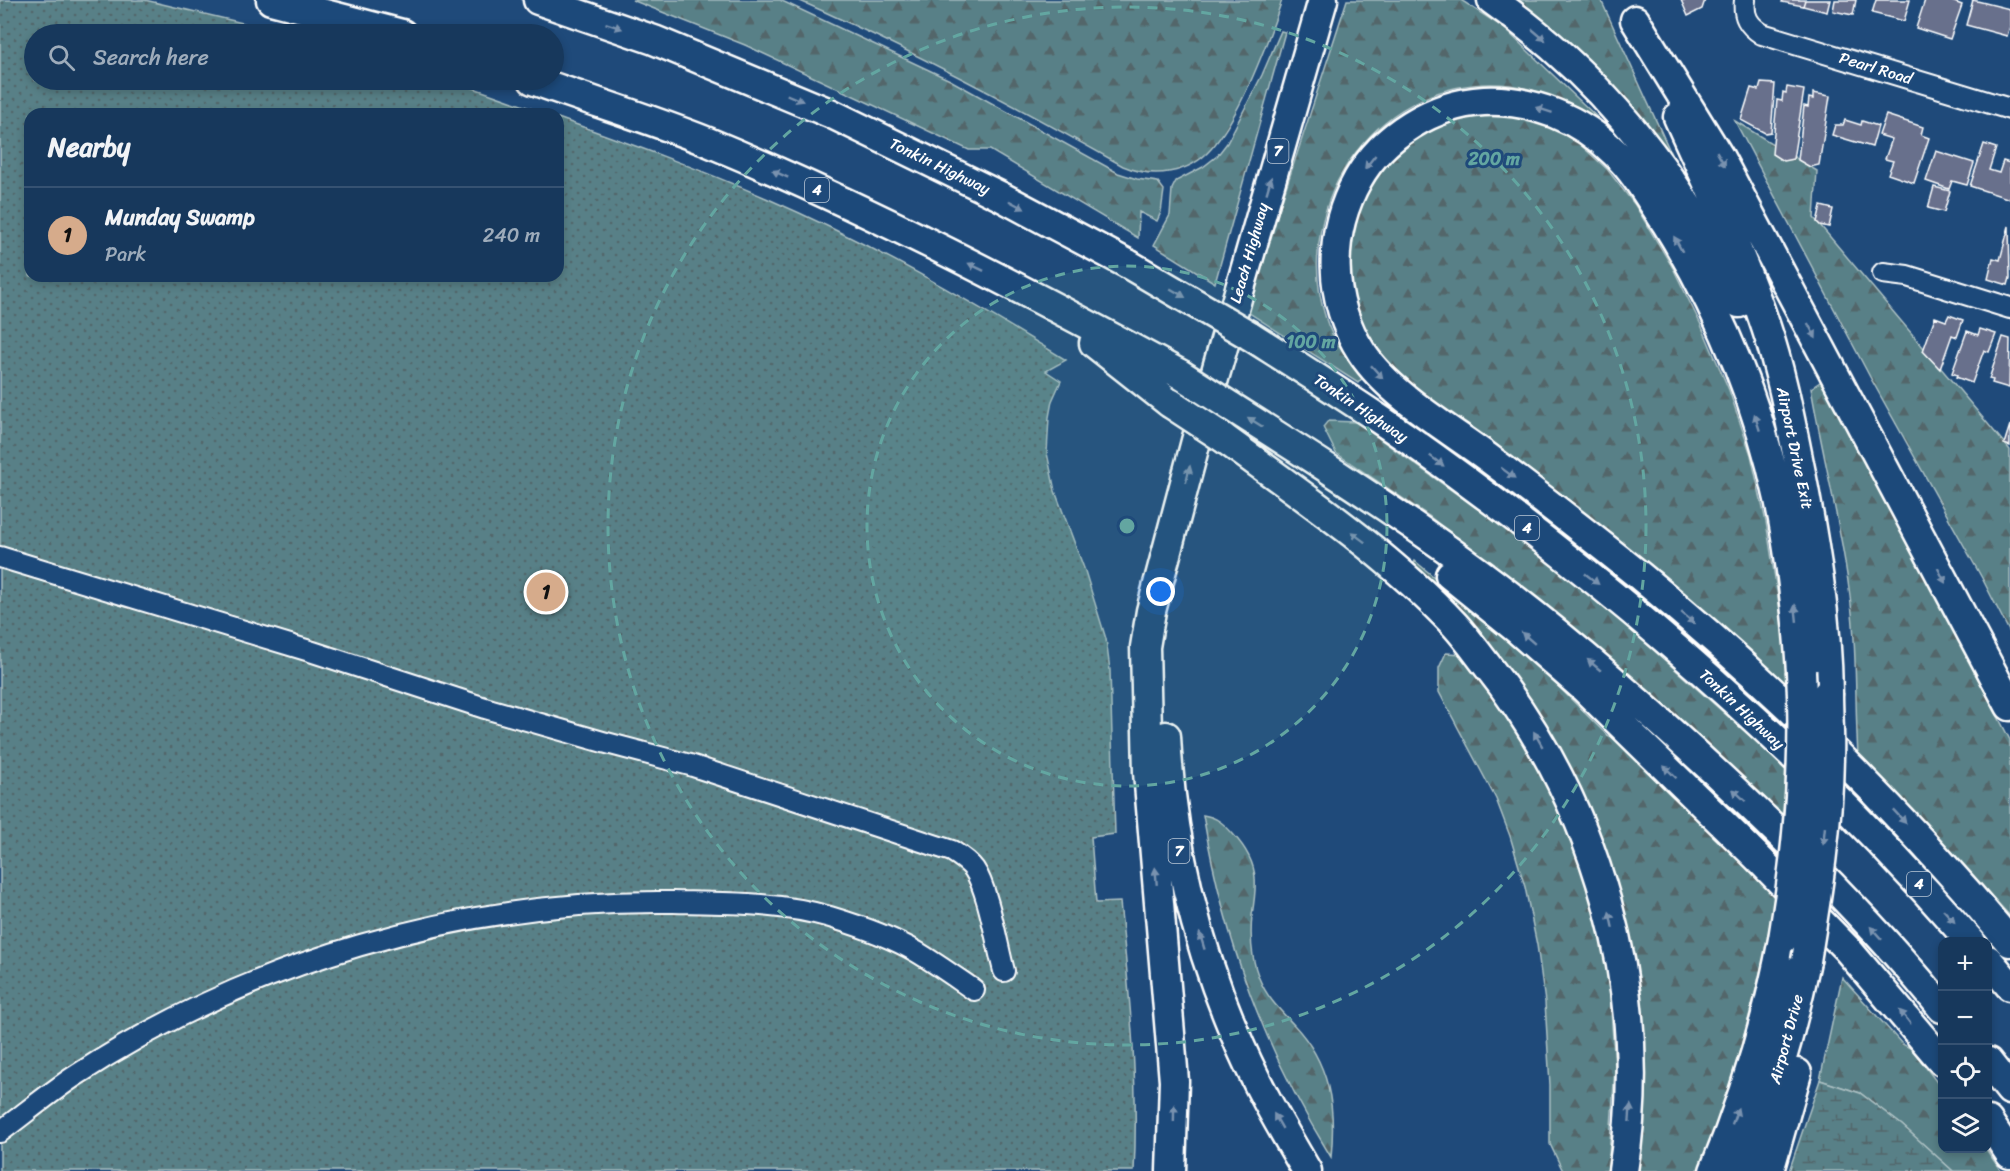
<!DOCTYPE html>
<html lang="en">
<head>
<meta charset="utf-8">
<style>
  :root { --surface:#17385c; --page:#244365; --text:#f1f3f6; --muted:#9eacbb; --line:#365272; --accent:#d6ab8b }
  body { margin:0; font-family:Sriracha,sans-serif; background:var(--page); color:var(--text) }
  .controls { position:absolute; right:18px; bottom:18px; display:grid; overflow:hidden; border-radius:12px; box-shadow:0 3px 9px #0003 }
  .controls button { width:54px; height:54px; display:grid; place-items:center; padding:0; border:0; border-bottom:2px solid var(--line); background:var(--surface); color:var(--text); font:30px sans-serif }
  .you { position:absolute; left:1161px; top:592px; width:21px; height:21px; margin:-15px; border:4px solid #fff; border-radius:50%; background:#1a73e8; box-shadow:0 0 0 9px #1a73e833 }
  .badge { display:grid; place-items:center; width:39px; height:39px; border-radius:50%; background:var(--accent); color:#111; font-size:20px; font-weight:700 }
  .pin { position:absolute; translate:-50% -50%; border:3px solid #fff; box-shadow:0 2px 6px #0006 }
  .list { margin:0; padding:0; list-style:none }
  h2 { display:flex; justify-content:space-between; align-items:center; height:78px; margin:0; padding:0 24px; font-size:26px }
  h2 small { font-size:20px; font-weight:400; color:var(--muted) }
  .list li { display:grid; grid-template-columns:39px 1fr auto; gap:18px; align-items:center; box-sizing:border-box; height:96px; padding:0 24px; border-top:2px solid var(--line) }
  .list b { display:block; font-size:22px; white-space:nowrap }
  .list p { margin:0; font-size:20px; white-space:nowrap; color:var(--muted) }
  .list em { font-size:20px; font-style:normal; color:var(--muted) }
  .icon { flex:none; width:33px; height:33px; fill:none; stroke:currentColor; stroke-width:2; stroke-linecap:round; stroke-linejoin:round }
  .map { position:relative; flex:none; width:2010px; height:1171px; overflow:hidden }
  .search { position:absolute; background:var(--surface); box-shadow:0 3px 9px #0003; left:24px; top:24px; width:540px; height:66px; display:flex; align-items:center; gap:15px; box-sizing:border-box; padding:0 21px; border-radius:33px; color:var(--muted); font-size:22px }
  .panel { position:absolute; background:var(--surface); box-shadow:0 3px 9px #0003; left:24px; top:108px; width:540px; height:174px; border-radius:18px }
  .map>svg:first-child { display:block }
</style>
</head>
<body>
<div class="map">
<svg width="2010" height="1171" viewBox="0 0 2010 1171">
  <defs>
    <pattern id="forest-firs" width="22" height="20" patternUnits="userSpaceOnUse" patternTransform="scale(1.5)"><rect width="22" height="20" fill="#588087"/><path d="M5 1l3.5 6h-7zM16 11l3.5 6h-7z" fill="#52666a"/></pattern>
    <pattern id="wetland-marsh" width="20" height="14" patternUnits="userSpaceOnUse" patternTransform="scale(1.5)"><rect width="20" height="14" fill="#588087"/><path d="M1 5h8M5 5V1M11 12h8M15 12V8" fill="none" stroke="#52666a"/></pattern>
    <pattern id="park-dots" width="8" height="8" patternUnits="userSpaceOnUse" patternTransform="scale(1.5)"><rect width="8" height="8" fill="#588087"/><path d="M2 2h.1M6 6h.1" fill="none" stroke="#52666a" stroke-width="1.8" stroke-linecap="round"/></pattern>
  </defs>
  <rect width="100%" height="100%" fill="#1f4a7a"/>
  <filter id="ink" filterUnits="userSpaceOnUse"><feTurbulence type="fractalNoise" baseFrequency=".0167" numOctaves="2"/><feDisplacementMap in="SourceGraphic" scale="12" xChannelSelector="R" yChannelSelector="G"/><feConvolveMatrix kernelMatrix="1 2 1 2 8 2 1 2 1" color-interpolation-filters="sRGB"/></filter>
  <g filter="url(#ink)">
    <path fill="url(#forest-firs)" stroke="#acc0c3" stroke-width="1.5" d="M632,0H780L950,80L1118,173L1137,179L1158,182L1164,190L1161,212L1157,221L1139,212L1138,238L990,150H969L745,45Z
      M798,0H1282C1267,44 1241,115 1211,149C1189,174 1153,179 1123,166C1017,106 910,49 798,0Z
      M1347,0H1461L1504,28L1600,120L1597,123C1570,107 1542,89 1510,85C1382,71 1288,201 1326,319C1333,342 1349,359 1364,376L1358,383L1246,311Z
      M1504,0H1601L1674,160L1670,162Z
      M1281,31L1285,32L1215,283L1154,245L1170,215L1172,189L1176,181L1203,167L1217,156L1227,143L1262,75Z
      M1484,109L1551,122L1574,139L1607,169L1635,205L1673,268L1701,325L1729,390L1751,455L1766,522L1787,654V688L1660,574L1570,501L1493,442L1429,399L1393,369L1378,355L1353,316L1347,234L1367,182L1415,133Z
      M1735,121L1817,171L1814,218L2010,450V633L1982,578L1870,377Z
      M1823,380L2010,740V916L1912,809L1858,755C1855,708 1857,661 1852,613C1844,537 1824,463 1811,388Z
      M1328,421L1356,422L1528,545L1605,607L1788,770L1785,821L1505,577L1429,516L1336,453L1323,427Z
      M1415,561L1527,655L1607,735L1620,739L1777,893C1772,930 1762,965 1753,1001C1738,1059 1722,1116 1698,1171H1635L1600,842L1410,570Z
      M1446,653L1464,654L1528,748L1556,804L1578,860L1598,924L1609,981L1615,1068L1608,1171H1563L1550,1144V1085L1545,1002L1537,945L1525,887L1510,836L1496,799L1439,692V668Z
      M1203,815C1217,817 1224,824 1233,834C1244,846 1254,861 1255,878C1256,890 1254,903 1252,915C1250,936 1251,958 1259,978C1267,998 1280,1010 1294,1025C1330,1063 1336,1107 1331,1157C1263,1047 1225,943 1203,815Z
      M1842,977L1902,1044L1912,1049L1942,1089V1148L1986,1149L2001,1171H1953L1902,1125L1860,1093L1820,1080Z"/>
    <path fill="url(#wetland-marsh)" stroke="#acc0c3" stroke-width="1.5" d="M1820,1080L1860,1093L1902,1125L1953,1171H1789Z"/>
    <path fill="url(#park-dots)" stroke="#acc0c3" stroke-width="1.5" d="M0,0H145L290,34H34V80H451L547,114H30V276H558V118C628,143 698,168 766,198C870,243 969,300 1066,360L1046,371L1061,381L1052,401L1049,417L1047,453L1055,491L1085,571L1106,639L1110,670L1115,834L1091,837L1096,903L1120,902C1129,991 1139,1081 1134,1171H0Z"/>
    <path fill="#686f8c" stroke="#fff" stroke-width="1.5" d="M1681,0H1705L1702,9L1688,16Z
      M1783,0H1805L1803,6L1782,2Z
      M1805,0H1830L1827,12L1803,6Z
      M1835,0H1856L1853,15L1833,11Z
      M1876,0H1910L1904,21L1872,13Z
      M1925,0H1949L1962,5L1950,39L1916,28Z
      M1973,0L2010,9V26L2007,36L1966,25Z
      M1761,83L1775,84L1771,132L1765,133L1741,120L1751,88L1759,90Z
      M1787,87L1804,90L1793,159L1783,161L1772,154L1777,100L1782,101L1783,92L1786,93Z
      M1813,93L1830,96L1819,165L1810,167L1798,160L1804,106L1808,107L1809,98L1813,99Z
      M1886,115L1923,127L1921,135L1929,138L1914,183L1888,174L1893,161L1885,159L1892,139L1879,135Z
      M1845,120L1861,125L1862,121L1878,126L1872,147L1832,135L1835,125H1843Z
      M1984,144L1996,148L1989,170L1999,173L2003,161L2010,163V199L1970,186Z
      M1936,151L1974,163L1967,185L1952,181L1949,189L1926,181Z
      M1934,187L1950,191L1944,212L1928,208Z
      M1821,206L1833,209L1829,227L1820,225L1817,222Z
      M2009,226L2010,278L2008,285L1988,279L1993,258L2000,260Z
      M1949,315L1963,320L1957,337L1952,335L1940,369L1923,351L1935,317L1946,321Z
      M1980,329L1996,334L1989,352L1984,350L1972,383L1956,377L1957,375L1952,373L1967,331L1978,335Z
      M2003,337L2010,339L2009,388L1992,383L1993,380L1989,379Z
      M2010,425V446L2004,444Z"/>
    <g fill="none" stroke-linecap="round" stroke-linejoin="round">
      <g stroke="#fff" stroke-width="24">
        <path id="minor" d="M1745,0C1743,16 1748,25 1762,34L2010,109
          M1883,273L1907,276L2010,308
          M0,557L313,652L485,708L603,742L690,765L952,851C960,856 968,861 974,869C988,889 997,945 1004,971
          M0,1132C24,1114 47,1095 72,1078C248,962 462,899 673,902C724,903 780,902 830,917C860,926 890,936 917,952C937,964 955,977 974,990"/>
      </g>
      <g stroke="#fff" stroke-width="33">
        <path id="highway" d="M271,0L402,34
          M538,0L654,40L832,114L1000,196L1128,264
          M1492,0C1579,61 1649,138 1702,230C1715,254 1730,278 1739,303
          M1635,20L1720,158L2010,706
          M533,80C591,101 651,119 708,142C870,209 1026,291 1180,374
          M1678,117C1709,186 1742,255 1766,327C1782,374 1791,424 1801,473C1815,546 1827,619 1828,693
          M1249,335C1301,368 1354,401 1404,436C1611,582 1805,751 1971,942
          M1094,343L1170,403
          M1230,406C1309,456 1389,507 1465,562C1559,630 1647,708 1731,787C1805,857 1878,929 1942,1008
          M1222,437C1303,496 1386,552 1455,625C1466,637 1476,651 1486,664C1597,803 1652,994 1623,1171
          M1450,575L1519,631L1584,688L1757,857L1848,950L1942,1061
          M1801,671C1797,613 1791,556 1779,499C1758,402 1718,307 1666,223C1650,199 1636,173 1615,153C1581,119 1532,99 1484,101C1433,104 1383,135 1358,179C1327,234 1328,300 1362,353C1389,394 1448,428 1487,457C1539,496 1590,536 1640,576C1774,686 1899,809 2010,942
          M1166,736C1171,837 1194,936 1233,1029C1253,1079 1280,1125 1307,1171
          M1988,960L2010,986
          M1988,1062L2010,1090
          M1988,1121L2010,1154
          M1171,1171L1174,1081L1148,772L1145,647L1151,611L1196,441L1323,0
          M1714,1171C1745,1095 1768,1019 1783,939
          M1743,1171C1771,1103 1791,1033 1806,961
          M1769,1171L1797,1073"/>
      </g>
      <use href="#minor" stroke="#1f4a7a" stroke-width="20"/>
      <use href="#highway" stroke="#1f4a7a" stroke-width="28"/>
      <g stroke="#fff" stroke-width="33" stroke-linecap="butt">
        <path id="highway-bridge" d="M1128,264L1249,335
          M1180,374L1230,406
          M1170,403L1222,437
          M1783,939C1798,850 1806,761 1801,671
          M1806,961C1817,894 1828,827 1829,758C1830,737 1828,715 1828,693"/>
      </g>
      <use href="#highway-bridge" stroke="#1f4a7a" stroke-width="28"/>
    </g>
    <defs><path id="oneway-solid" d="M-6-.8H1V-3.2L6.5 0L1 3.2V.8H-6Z" transform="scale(1.5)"/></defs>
    <g fill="#7992af">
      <use href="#oneway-solid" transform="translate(614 26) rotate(19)"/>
      <use href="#oneway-solid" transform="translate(1539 35) rotate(40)"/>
      <use href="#oneway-solid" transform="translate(795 98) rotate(23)"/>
      <use href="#oneway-solid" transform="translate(1544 110) rotate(-162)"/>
      <use href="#oneway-solid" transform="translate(1721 159) rotate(60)"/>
      <use href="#oneway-solid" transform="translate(1370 162) rotate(128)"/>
      <use href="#oneway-solid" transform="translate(780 174) rotate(-156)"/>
      <use href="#oneway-solid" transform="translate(1269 185) rotate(-74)"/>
      <use href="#oneway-solid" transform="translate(1017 205) rotate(28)"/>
      <use href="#oneway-solid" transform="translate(1678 244) rotate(-119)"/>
      <use href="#oneway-solid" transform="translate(976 267) rotate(-154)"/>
      <use href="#oneway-solid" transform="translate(1178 293) rotate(30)"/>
      <use href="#oneway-solid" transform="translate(1812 331) rotate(62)"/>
      <use href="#oneway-solid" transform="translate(1377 372) rotate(48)"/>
      <use href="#oneway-solid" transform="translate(1255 422) rotate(-148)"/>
      <use href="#oneway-solid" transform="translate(1757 422) rotate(-108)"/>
      <use href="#oneway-solid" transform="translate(1437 461) rotate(37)"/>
      <use href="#oneway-solid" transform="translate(1508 473) rotate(37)"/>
      <use href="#oneway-solid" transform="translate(1188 474) rotate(-76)"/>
      <use href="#oneway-solid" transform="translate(1358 537) rotate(-143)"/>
      <use href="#oneway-solid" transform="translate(1942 576) rotate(62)"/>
      <use href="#oneway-solid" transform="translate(1592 579) rotate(38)"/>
      <use href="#oneway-solid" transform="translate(1796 613) rotate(-96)"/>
      <use href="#oneway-solid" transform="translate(1688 618) rotate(41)"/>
      <use href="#oneway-solid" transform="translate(1528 638) rotate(-139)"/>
      <use href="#oneway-solid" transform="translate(1594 665) rotate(-140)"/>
      <use href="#oneway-solid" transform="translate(1538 739) rotate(-120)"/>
      <use href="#oneway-solid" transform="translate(1670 772) rotate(-136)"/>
      <use href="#oneway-solid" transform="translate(1739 795) rotate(-137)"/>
      <use href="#oneway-solid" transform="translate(1900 817) rotate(47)"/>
      <use href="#oneway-solid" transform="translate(1824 836) rotate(96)"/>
      <use href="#oneway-solid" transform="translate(1156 876) rotate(-95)"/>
      <use href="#oneway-solid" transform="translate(1949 916) rotate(48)"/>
      <use href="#oneway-solid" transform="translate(1611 920) rotate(-102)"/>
      <use href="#oneway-solid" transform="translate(1876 933) rotate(-132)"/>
      <use href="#oneway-solid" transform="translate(1202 941) rotate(-107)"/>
      <use href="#oneway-solid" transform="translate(1905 1017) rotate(-130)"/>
      <use href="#oneway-solid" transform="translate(1174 1113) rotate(-89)"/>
      <use href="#oneway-solid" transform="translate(1630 1113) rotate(-86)"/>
      <use href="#oneway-solid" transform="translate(1735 1116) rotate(-70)"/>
      <use href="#oneway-solid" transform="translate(1278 1121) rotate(-120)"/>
    </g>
  </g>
  <circle cx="1127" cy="526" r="260" fill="#63a6a1" fill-opacity=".12"/>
  <g fill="none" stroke="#63a6a1" stroke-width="3" stroke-dasharray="10 8">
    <circle cx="1127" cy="526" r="260"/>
    <circle cx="1127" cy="526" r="519"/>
  </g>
  <g text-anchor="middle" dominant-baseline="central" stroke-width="6" stroke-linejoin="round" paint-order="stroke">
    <g fill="#1f4a7a" stroke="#bcc9d7" stroke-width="1.5">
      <rect x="1267.5" y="139" width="21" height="24" rx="4.5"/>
      <rect x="805" y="178" width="24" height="24" rx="4.5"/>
      <rect x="1515" y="516" width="24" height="24" rx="4.5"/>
      <rect x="1168.5" y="839" width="21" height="24" rx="4.5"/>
      <rect x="1907" y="872" width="24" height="24" rx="4.5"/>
    </g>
    <g font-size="15" font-weight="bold" fill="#fff">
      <text x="1278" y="151">7</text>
      <text x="817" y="190">4</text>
      <text x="1527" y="528">4</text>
      <text x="1179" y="851">7</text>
      <text x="1919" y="884">4</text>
    </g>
    <g font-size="16" fill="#fff" stroke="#1f4a7a">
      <text transform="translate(1876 68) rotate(17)">Pearl Road</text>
      <text transform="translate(940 166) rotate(26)">Tonkin Highway</text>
      <text transform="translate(1249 253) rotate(-74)">Leach Highway</text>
      <text transform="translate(1361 408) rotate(34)">Tonkin Highway</text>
      <text transform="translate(1795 448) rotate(78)">Airport Drive Exit</text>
      <text transform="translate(1742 709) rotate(43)">Tonkin Highway</text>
      <text transform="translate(1786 1039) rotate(-75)">Airport Drive</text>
    </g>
  </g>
  <circle cx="1127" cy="526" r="9" fill="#63a6a1" stroke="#1f4a7a" stroke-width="3"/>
  <g font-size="18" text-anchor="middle" font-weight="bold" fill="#63a6a1" stroke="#1f4a7a" stroke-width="6" stroke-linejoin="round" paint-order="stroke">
    <text x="1494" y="165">200 m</text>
    <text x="1311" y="348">100 m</text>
  </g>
</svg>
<div class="controls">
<button>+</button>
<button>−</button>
<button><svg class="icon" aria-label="locate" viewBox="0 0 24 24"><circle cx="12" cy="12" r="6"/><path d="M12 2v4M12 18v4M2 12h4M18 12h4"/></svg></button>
<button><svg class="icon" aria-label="layers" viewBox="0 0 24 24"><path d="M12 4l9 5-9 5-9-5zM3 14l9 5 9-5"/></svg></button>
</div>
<div class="you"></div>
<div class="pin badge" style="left:546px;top:592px">1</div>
<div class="search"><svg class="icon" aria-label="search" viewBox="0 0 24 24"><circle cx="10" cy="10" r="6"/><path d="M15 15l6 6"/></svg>Search here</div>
<section class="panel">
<h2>Nearby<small></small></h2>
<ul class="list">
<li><span class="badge">1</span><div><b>Munday Swamp</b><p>Park</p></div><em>240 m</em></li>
</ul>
</section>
</div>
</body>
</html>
